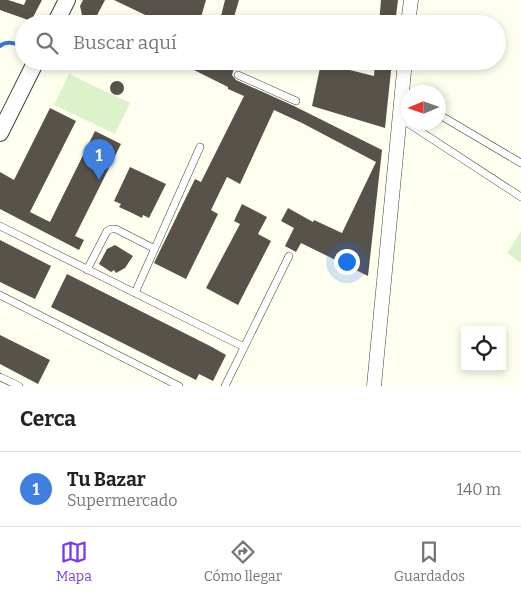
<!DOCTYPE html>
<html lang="es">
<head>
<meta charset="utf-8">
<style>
  :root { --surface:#fff; --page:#f6f6f6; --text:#222; --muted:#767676; --line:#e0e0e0; --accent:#7c3aed }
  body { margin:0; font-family:Bitter,serif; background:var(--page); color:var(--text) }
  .controls { position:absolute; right:15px; bottom:15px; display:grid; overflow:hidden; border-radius:0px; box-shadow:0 2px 8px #0003 }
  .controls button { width:45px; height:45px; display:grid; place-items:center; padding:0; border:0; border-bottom:1px solid var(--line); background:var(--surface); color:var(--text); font:25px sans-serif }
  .compass { position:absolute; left:401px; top:85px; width:45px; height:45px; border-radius:50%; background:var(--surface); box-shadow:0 2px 8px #0003; rotate:268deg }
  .you { position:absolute; left:346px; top:261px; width:18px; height:18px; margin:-12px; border:4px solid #fff; border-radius:50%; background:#1a73e8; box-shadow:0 0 0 8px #1a73e833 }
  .badge { display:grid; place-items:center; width:32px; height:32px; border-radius:50%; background:var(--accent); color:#fff; font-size:16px; font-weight:700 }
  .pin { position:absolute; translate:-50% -41px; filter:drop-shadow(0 1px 2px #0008) }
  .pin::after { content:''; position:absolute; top:26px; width:18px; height:15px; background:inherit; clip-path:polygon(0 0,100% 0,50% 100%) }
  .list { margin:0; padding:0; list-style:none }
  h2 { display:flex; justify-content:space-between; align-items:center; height:65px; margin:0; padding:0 20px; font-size:21px }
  h2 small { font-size:16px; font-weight:400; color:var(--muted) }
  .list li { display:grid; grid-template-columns:32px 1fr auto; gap:15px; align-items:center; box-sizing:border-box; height:75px; padding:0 20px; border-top:1px solid var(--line) }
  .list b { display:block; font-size:19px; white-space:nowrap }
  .list p { margin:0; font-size:16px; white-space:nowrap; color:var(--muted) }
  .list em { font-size:16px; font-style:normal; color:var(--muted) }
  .icon { flex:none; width:28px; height:28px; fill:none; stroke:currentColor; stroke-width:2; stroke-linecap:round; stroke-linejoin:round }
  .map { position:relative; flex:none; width:521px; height:386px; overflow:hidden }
  .search { position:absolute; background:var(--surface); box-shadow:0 2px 8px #0003; left:15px; right:15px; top:15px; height:55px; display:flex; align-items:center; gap:12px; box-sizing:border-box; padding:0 18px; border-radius:28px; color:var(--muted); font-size:19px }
  .sheet { height:140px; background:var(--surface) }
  nav { display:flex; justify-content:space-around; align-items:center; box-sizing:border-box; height:70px; border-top:1px solid var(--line); background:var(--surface); font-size:14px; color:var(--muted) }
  nav a { display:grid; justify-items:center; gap:2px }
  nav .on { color:var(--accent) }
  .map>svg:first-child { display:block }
</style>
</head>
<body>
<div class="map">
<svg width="521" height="386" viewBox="0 0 521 386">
  <rect width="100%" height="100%" fill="#ffffef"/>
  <path fill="#dcf2ca" d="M69,74L130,103L115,134L54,105Z
    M521,231V263L507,253Z"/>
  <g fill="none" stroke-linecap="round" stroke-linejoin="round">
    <path stroke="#3776d2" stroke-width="4" d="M0,46C6,40 16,44 24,46"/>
  </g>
  <path fill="#57524a" d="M0,0H8L24,5L26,0H42L31,21L0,10Z
    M83,0H105L94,21L82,15L80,6Z
    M114,0H206L199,24H183L161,17L160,22Z
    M225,0H239L232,24H219Z
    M381,0H398L395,24H379Z
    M198,61H236L232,75L236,80L294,106L382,150L368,276L301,243L296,252L285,246L294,228L281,221L288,208L313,222L314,220L342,233L376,162L302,123L274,110L240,184L227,177L211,210L218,214L186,279L154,263L195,179L201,182L244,96L228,89V87L194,70Z
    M375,61H392L385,128L312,106L321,63L374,76Z
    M110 88a7 7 0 1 1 14 0a7 7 0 1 1-14 0Z
    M50,108L76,121L30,212L50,222L95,131L121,144L75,236L84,240L79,250L0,209V172L14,180Z
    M130,167L166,184L149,218L143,215L142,218L132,213L119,207L121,204L114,201Z
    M242,204L267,217L258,234L271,241L238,305L206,288L240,224L234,221Z
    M0,240L51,266L35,299L0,282Z
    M115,245L133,256L125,268L116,273L114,270L111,272L99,264L107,249Z
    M67,274L212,347L226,355L213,381L199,374L196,380L51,307Z
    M0,335L50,360L38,384L0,364Z"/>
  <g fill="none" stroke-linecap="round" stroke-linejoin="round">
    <g stroke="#414141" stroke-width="8">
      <path id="service" d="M238,75L296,101
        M438,114L521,163
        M400,118L521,197
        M0,226L244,347
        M87,270L107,231L111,229H116L155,249
        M135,293L200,147
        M0,295L179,386
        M0,377L19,386
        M225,386L289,256"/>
    </g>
    <g stroke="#414141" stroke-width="15">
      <path id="minor" d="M408,24L411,0
        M374,386L405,61"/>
    </g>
    <g stroke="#414141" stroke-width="18">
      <path id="tertiary" d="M55,24L67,0
        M0,133L36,61"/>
    </g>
    <use href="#service" stroke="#fff" stroke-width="7"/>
    <use href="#minor" stroke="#fff" stroke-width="14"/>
    <use href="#tertiary" stroke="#fff" stroke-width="16"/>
  </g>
</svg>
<div class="controls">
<button><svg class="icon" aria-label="locate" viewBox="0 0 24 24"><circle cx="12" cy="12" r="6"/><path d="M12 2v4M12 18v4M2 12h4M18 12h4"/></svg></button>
</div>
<svg class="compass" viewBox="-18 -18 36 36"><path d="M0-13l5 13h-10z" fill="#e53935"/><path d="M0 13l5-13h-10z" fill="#767676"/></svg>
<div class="you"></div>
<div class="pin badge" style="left:99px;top:180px;background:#3f7fe0">1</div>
<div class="search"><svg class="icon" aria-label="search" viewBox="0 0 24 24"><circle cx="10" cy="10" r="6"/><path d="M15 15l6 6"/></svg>Buscar aquí</div>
</div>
<section class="sheet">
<h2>Cerca<small></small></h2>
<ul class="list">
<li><span class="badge" style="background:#3f7fe0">1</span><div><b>Tu Bazar</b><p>Supermercado</p></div><em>140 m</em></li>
</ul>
</section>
<nav>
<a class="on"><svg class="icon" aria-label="map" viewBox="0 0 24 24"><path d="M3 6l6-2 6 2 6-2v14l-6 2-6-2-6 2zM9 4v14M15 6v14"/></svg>Mapa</a>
<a><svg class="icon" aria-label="directions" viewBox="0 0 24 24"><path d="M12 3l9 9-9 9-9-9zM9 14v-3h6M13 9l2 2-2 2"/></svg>Cómo llegar</a>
<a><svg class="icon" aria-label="saved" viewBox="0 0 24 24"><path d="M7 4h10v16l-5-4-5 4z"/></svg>Guardados</a>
</nav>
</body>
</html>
